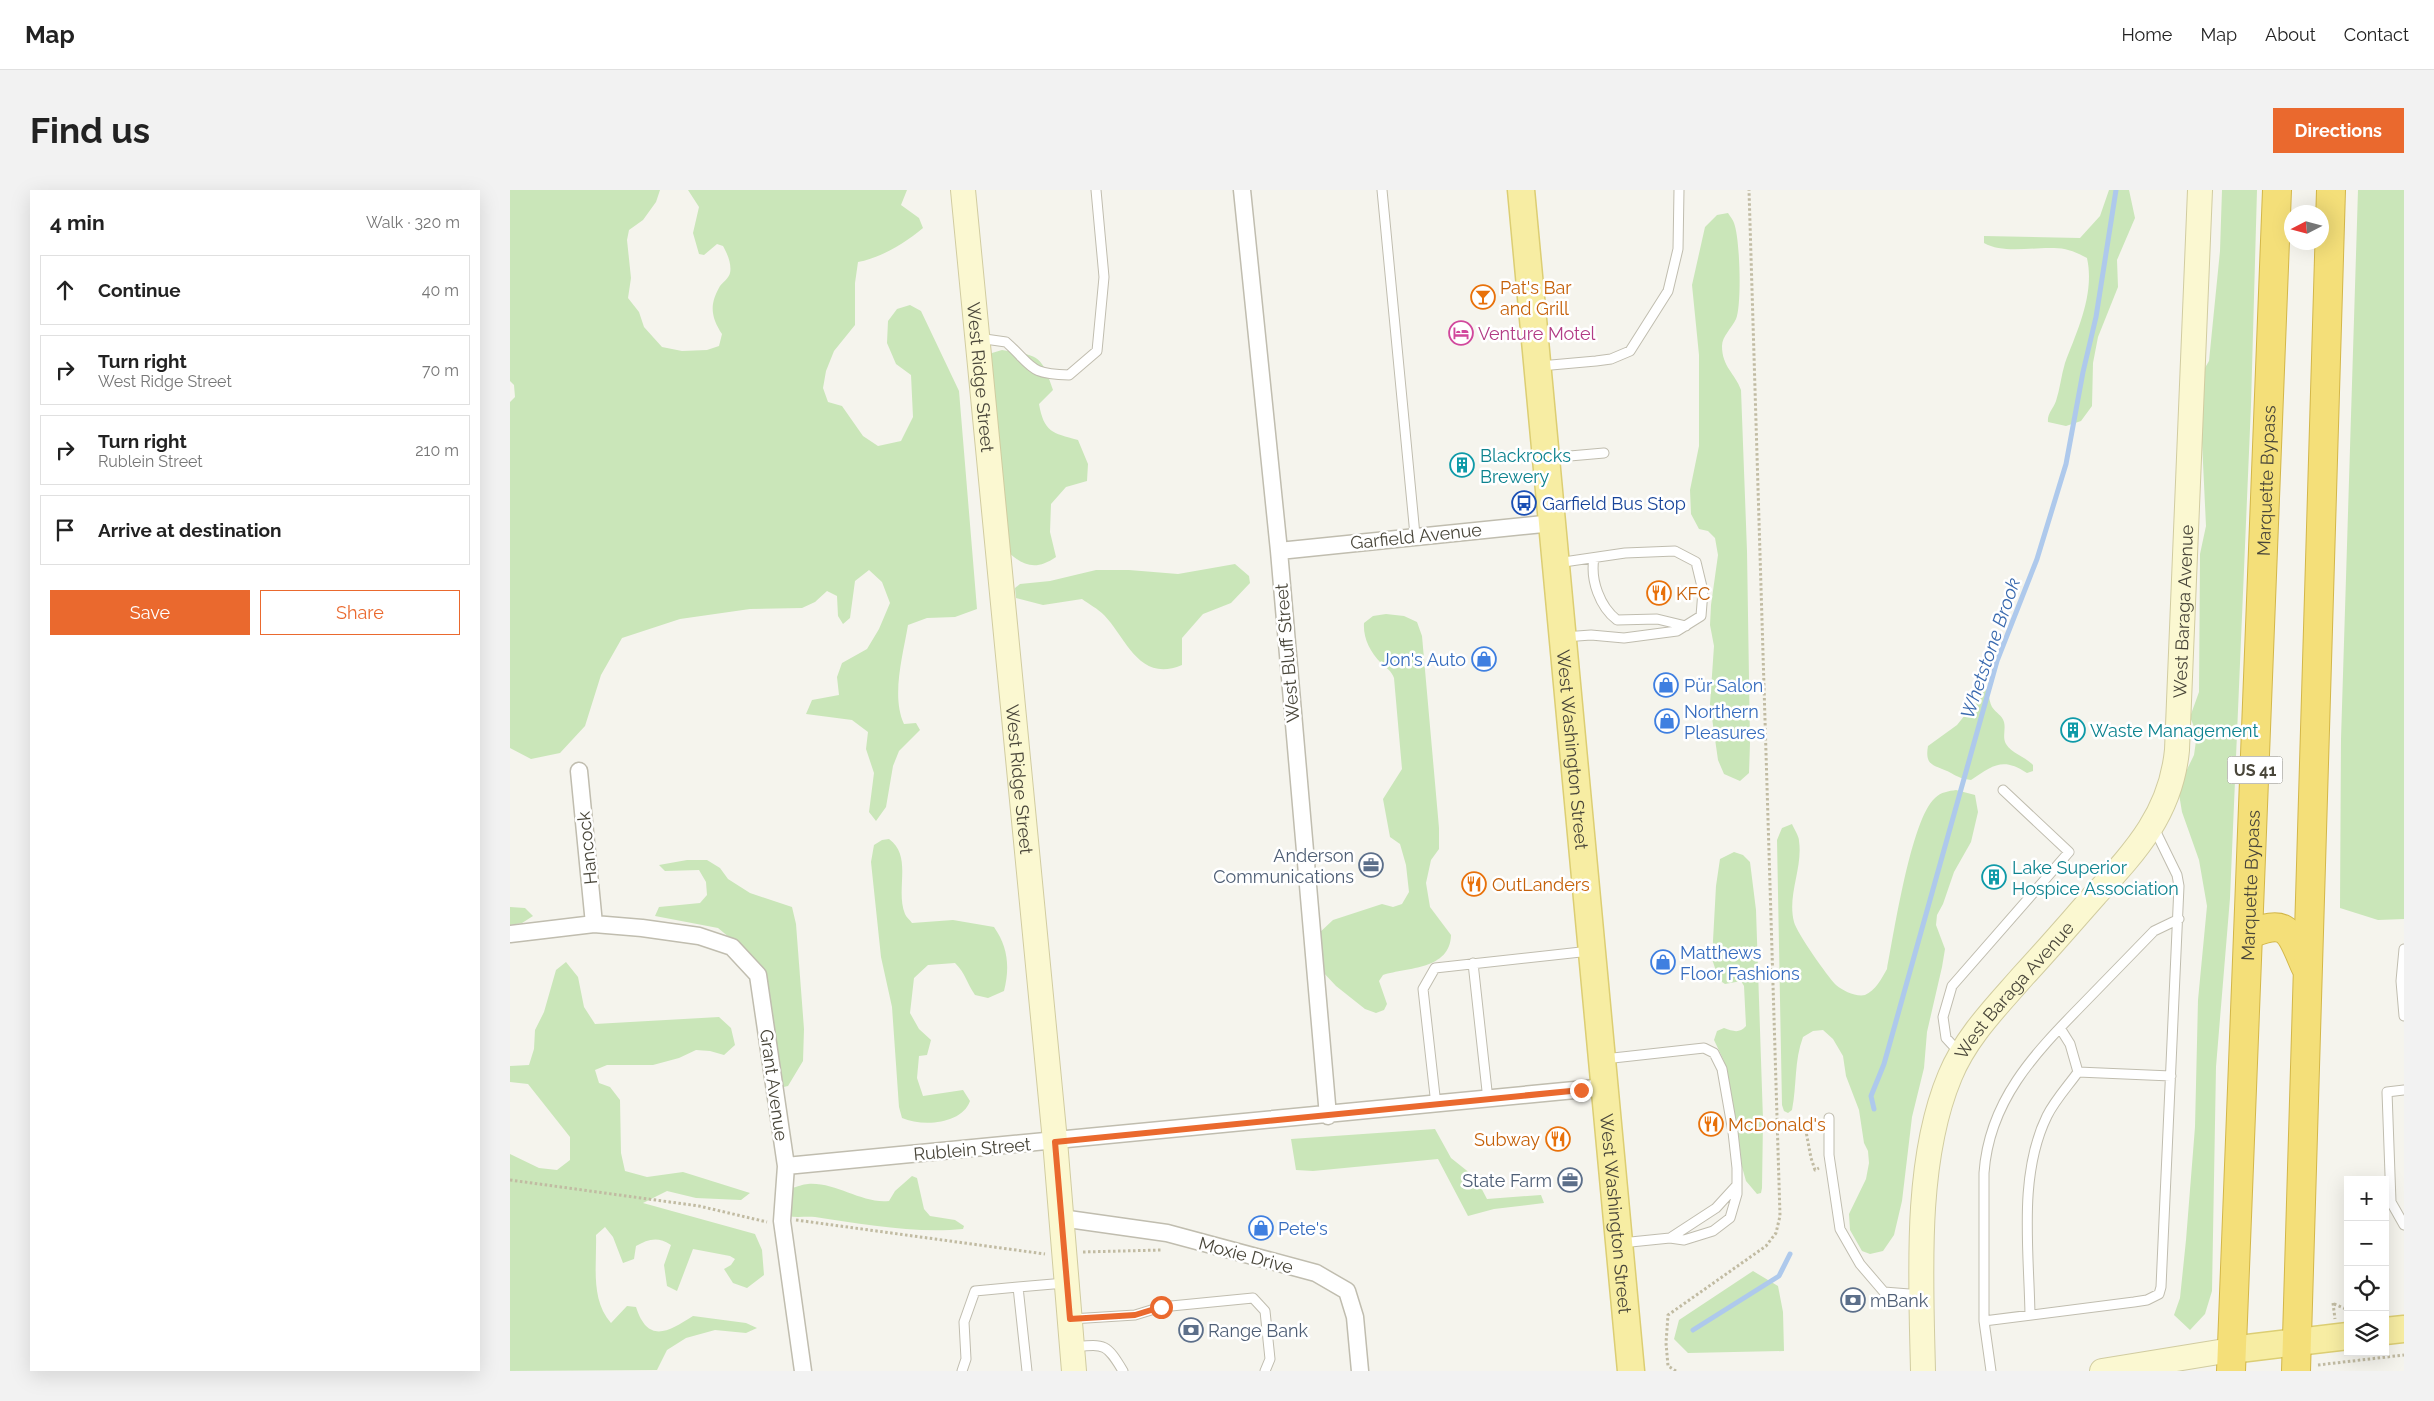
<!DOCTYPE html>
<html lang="en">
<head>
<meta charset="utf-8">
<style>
  :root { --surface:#fff; --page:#f2f2f2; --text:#222; --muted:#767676; --line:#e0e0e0; --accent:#ea692e }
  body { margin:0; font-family:Raleway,sans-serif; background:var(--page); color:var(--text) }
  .controls { position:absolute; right:15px; bottom:15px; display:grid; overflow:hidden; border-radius:0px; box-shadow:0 5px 20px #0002 }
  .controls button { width:45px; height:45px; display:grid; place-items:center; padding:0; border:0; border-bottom:1px solid var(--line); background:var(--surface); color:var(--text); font:25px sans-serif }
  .compass { position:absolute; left:1774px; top:15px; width:45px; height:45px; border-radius:50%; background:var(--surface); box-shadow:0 5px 20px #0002; rotate:264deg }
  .stop { position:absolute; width:15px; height:15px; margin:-11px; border:4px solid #ea692e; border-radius:50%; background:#fff }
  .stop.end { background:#ea692e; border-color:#fff; box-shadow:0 1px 5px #0008 }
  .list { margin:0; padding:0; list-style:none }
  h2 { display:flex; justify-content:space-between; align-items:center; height:65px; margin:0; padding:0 20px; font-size:21px }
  h2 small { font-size:16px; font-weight:400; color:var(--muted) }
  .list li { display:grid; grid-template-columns:32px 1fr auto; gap:15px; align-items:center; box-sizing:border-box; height:70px; margin:0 10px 10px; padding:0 10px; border:1px solid var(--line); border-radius:0px }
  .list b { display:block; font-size:19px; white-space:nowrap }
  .list p { margin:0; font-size:16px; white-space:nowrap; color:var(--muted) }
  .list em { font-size:16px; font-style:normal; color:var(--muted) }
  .actions { display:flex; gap:10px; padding:15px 20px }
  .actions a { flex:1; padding:11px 0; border:1px solid var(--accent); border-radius:0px; text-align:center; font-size:18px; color:var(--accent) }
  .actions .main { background:var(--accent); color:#fff }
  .icon { flex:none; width:28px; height:28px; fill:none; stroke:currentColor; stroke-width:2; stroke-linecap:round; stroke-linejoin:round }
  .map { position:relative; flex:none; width:1894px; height:1181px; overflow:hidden; border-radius:0px }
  header { display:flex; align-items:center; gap:30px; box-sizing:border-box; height:70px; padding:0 25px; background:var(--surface); border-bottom:1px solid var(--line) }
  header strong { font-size:24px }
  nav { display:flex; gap:28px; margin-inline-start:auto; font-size:18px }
  .intro { display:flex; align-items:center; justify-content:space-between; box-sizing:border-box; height:120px; padding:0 30px }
  h1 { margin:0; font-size:35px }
  .button { padding:12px 22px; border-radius:0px; background:var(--accent); color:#fff; font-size:18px; font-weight:700 }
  main { display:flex; gap:30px; padding:0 30px }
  aside { flex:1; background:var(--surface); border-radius:0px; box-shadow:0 5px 20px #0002 }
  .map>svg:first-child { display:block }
</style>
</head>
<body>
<header>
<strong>Map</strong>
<nav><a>Home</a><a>Map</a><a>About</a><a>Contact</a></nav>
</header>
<div class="intro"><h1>Find us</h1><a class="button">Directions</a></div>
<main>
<aside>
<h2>4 min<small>Walk · 320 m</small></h2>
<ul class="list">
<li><svg class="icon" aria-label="ahead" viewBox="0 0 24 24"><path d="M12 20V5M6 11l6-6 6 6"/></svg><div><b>Continue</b></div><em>40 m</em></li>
<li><svg class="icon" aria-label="right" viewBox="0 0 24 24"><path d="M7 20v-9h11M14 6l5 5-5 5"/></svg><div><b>Turn right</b><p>West Ridge Street</p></div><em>70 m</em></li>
<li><svg class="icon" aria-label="right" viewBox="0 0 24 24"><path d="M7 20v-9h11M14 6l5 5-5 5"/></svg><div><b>Turn right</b><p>Rublein Street</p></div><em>210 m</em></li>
<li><svg class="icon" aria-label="arrive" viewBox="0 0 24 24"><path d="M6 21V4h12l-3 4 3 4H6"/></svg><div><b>Arrive at destination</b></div></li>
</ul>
<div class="actions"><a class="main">Save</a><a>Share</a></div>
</aside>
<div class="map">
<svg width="1894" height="1181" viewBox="0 0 1894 1181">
  <rect width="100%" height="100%" fill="#f5f4ed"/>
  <path fill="#cae6b9" d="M0,0H150L146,12L133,30L119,40L117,50L121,88L118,108L129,122L134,137L152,157L172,161L197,160L209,156L212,144C201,127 199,115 210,96C213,92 219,88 220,83C222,74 217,63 213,56L207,54L194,65L189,64L183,43L189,17L178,0H397L391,15L409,28L413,38C395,53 371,68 348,72L345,93V135L324,161L316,181L313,198L318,212L332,216L353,246L368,256L391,251L403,227L401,185L386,174L377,153L378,131L387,119L400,115L411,121L449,201L467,419L445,427L417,428L398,435C393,465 381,506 394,534L406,533L410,540L389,561L383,576L376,617L366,631L359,622L364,583L356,559L358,542L342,530L296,524L302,510L329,505L327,487L332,473L357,459L369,439L380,413L372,392L359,380L345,391L340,428L333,434L328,426L327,406L317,401L305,412L292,418L240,419L170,429L112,448L91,485L75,536L50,563L21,569L0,558V212L5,207L4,195L0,191Z
    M1599,0H1619L1625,28L1607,70L1608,97L1588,147L1583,173L1582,216L1571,231L1556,236L1538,232C1537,224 1543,219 1546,211C1550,199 1551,186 1555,173C1567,141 1585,104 1577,68C1566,62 1556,58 1544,58C1523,57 1493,64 1474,53V46L1570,48L1590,26Z
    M1712,0H1747L1741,215L1720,708L1706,877L1702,1101L1695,1124L1680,1140L1664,1125L1670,1108L1676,1050L1685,937L1688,810L1697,716L1689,670L1672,622L1668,598L1684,565L1687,544L1680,527L1689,502L1690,364L1696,336L1689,188L1699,171L1710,61Z
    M1848,0H1894V729L1868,730L1830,718L1831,549Z
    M1218,23C1220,26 1223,30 1224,33C1230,48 1232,115 1226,129C1222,138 1212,146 1212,156C1212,177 1225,183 1231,200L1237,361L1240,553L1239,583L1230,591L1214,584L1208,570L1200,514L1204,456L1200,435L1201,415L1208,365L1205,348L1198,341L1189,339L1181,324L1180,300L1189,256V165L1182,95L1195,37L1207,25Z
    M492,160C529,166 531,164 543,200L529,214C534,242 542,243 568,250L578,274L577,291L556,297L541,314L540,342L546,367C527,380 515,377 499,363L477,169L482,163Z
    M725,374L739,386L740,393L721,413L693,424L672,448V475C629,493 617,449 594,425C588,419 579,414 572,409L533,415L506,408L505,398L510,394L540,391L586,380H619L668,384Z
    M876,424L894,426L907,432L912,446L929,638V659L921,670L916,693L920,717L941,745C940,780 898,777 873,785L869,791L877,814L874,820L866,823L855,819L826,796L812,781L808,744L823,730L872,714L883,717L892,714L899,702L896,675L890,654L880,647L873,609L892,579L884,488C881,480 877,479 871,473C860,462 853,448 854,433L863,426Z
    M1471,494C1480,499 1478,509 1482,517C1486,523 1492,525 1494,532C1496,539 1492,547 1496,554C1501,563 1516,567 1523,575V581L1517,583C1493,567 1483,575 1461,590C1453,589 1448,587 1441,583C1427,575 1414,578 1418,556L1447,535L1455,525L1469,495Z
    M1446,600L1465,605L1468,622L1461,652L1444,682L1433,714L1427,725L1426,735L1435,759L1432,777L1417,842L1414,878L1402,927L1392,1011L1384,1045L1373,1061L1360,1064L1352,1061L1340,1040L1339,1024L1356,989L1359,973L1358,961L1354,953L1349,920L1336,886L1333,866L1323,849L1313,840L1303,841L1293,847C1284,871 1287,895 1282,920L1278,923L1274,921L1272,915L1267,650L1272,638L1282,634C1284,639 1289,646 1289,651C1293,678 1277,705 1284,732C1287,743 1317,786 1326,795C1333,801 1346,807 1355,805C1365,801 1372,788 1377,779C1384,744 1401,629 1425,608C1431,602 1439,601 1446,600Z
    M379,649C403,666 385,700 395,724C396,727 400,730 402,733L443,730L484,737C498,757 500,777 494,801L478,808L465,805C456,792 456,784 445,773L418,775L404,788L400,823L409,839L421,850L417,865L409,866L407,888L413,906L453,900L460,911C452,934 413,937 392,928L389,917L382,817L371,767L361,672L364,655L372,650Z
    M1224,662L1233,665L1240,672L1246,720L1253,930L1252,998L1251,1003L1247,1004L1236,991L1232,977L1226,928L1221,915L1214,871L1204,850L1207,841L1214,838C1223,841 1229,844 1236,836L1234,796L1231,791L1215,794L1209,790L1202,769L1206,696L1210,669Z
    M177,670H197L210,678L218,689L240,703L282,717L286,734L294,839L293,871L278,896L265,899L254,888L245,812L231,757L208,738L145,726L149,717L190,713L197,705L196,692L189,680L155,681L149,675Z
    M0,717L15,718L23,726L12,733L0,735Z
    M56,772L68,787L74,817L85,834L209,827L221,838L225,855L214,865L200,861L186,860L169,868L143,875H97L85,880L89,893L100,897L110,910L111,963L115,981L137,987L173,982L240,1003L231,1010L186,1008L157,1001L133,1013L245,1044L252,1060L254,1085L237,1098L223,1093L214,1079L221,1075L225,1069L220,1066L183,1059L167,1101L157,1096L154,1075L161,1055C148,1046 138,1049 126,1056L124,1069L113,1073L103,1047L95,1037L86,1045C87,1075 80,1109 101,1133L117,1116L126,1117C138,1154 158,1142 183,1126L236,1133L247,1138L236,1143L205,1140L176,1148L157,1160L147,1180L0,1181V964L29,978L47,980L60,970V947L18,894L0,892V876L19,875L24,859L25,840L34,822L46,780Z
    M925,939L941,968L966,988L977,1009L1031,1005L1034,1013L984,1019L958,1026L928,969L803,981L786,980L781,949Z
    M402,986L407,988L414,1019L420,1026L445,1030L454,1036L453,1039C407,1044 352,1034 305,1027C296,1026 287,1028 278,1026L282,998C287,997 293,994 298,994C326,992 352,1014 379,1011L385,1001Z
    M1243,1081L1268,1096L1273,1122L1274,1161L1178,1163L1164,1149L1169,1130Z"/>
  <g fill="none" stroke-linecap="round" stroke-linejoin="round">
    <path stroke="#aec9ec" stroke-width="5" d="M1364,919L1361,906L1374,874L1487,471L1527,369L1556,274L1573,182L1586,127L1606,0
      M1183,1140L1269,1086L1280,1064"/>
    <g stroke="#c0bdaf" stroke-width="11">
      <path id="lane" d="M872,0L905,345
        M468,148L496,152C524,177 518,184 559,185L587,161L594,87L586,0
        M1030,176L1086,171L1101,169L1120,161L1158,101L1168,59L1169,0
        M1037,268L1094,263
        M1084,368C1080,390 1090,417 1107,430L1147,429L1176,436
        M1047,373L1115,363L1165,361L1186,372L1193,401L1191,426L1167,441L1114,448L1081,445L1054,447
        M1894,759L1891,791L1894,826
        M963,773L978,910
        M1550,838L1560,854L1568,882
        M1449,862L1436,848L1433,827L1442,796L1559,662L1493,600
        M1094,869L1194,858L1204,863L1212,879L1223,942L1227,978V1004L1220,1028L1203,1041L1174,1050L1160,1048L1111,1053
        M1894,900L1877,902L1881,1012L1894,1035
        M926,915L913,799L925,778L1080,761
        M1319,928V965L1330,1039L1350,1074L1374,1102L1412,1105
        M1160,1048L1206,1018L1227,995
        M508,1097L555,1093
        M1520,1125C1519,1060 1508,985 1537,926C1545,910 1558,896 1568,882L1661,886
        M561,1129L625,1125L651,1117L743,1108L755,1121L760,1169L755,1181
        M1474,1131L1624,1112L1637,1110L1649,1104L1651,1097L1669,696L1667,685L1644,638
        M563,1157C595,1154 596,1153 613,1181
        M452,1181L456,1169L454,1132L465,1101L508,1097L517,1181
        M1481,1181L1474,1131V983C1479,911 1524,864 1572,815C1596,790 1620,766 1644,741L1669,729"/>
    </g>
    <g stroke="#c0bdaf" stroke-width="19">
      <path id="street" d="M732,0L769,361L818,926
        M769,361L1043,333
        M69,581L84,734
        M0,744L84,734L132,738L189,746L222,757L248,785L276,976L272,1031L293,1181
        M276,976L1096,897
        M551,1028L657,1043L806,1083L837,1101L845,1127L850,1181"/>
    </g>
    <g stroke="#d1cca0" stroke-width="26">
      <g id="secondary">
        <path id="s1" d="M453,0L545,951L564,1181"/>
        <path id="s2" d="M1413,1181C1411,1089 1404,972 1440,886C1456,847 1486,817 1513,786C1538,759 1562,731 1586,704C1627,660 1661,622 1667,560L1690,0"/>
        <path d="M1592,1181L1721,1160"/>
      </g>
    </g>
    <g stroke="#dcce73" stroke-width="29">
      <g id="primary">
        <path id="s3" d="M1011,0L1121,1181"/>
        <path d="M1875,1141L1894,1139"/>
        <path d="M1721,1160L1838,1146"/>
      </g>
    </g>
    <g stroke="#d3b749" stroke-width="30">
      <g id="highway">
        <path d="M1738,745C1779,727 1780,742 1795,776"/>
        <path id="s4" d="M1721,1181L1767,0"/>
        <path d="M1786,1181L1821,0"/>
      </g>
    </g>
    <path stroke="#c1bba2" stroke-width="3" stroke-dasharray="2.5 2.5" stroke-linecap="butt" d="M1268,939L1295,936L1301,968L1305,980L1309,978
      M0,990L189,1016L257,1032
      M286,1030L535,1064
      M573,1062L652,1060
      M1823,1113L1825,1129
      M1824,1114L1838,1120
      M1808,1175L1894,1165
      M1166,1181L1158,1176L1156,1153L1158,1125L1256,1056L1266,1043L1270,1026L1239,0"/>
    <use href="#lane" stroke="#fff" stroke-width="9"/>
    <use href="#street" stroke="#fff" stroke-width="16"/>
    <use href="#secondary" stroke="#fbf8d1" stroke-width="24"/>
    <use href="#primary" stroke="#f7eda3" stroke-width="26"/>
    <use href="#highway" stroke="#f4df79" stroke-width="28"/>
  </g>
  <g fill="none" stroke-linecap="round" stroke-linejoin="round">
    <path stroke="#ea692e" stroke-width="6" d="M651,1117L625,1125L560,1129L545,952L1071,900"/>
  </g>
  <defs>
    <g id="bar-ring" transform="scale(1.25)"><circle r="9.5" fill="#fff" stroke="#e8710a" stroke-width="1.5"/><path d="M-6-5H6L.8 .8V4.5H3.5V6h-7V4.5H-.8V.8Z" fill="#e8710a"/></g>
    <g id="hotel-ring" transform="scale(1.25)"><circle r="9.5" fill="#fff" stroke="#d1479c" stroke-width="1.5"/><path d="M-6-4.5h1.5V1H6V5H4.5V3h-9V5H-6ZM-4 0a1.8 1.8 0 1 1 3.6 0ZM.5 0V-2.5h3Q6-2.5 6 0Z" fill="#d1479c"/></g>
    <g id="building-ring" transform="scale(1.25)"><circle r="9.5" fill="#fff" stroke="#0f9aa8" stroke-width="1.5"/><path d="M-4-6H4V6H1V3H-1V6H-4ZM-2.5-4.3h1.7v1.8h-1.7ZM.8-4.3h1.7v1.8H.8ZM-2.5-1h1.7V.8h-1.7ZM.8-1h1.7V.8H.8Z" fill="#0f9aa8"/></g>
    <g id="bus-ring" transform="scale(1.25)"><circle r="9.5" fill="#fff" stroke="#1a4fb4" stroke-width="1.5"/><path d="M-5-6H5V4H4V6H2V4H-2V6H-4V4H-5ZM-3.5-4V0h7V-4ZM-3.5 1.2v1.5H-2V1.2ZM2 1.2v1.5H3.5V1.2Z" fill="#1a4fb4"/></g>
    <g id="restaurant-ring" transform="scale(1.25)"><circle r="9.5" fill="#fff" stroke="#e8710a" stroke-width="1.5"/><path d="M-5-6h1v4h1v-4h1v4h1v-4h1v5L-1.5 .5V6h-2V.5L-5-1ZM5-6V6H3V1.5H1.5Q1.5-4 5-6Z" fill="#e8710a"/></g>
    <g id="shop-ring" transform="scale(1.25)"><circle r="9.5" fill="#fff" stroke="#3f7fe0" stroke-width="1.5"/><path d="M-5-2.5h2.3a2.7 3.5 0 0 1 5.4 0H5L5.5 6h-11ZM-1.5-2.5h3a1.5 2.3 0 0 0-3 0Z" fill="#3f7fe0"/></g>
    <g id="office-ring" transform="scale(1.25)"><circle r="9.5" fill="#fff" stroke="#5c6f8a" stroke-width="1.5"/><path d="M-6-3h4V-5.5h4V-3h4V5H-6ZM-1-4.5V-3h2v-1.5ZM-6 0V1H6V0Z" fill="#5c6f8a"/></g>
    <g id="bank-ring" transform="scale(1.25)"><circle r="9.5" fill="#fff" stroke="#5c6f8a" stroke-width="1.5"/><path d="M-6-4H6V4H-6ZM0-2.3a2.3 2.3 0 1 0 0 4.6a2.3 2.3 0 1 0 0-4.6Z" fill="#5c6f8a"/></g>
  </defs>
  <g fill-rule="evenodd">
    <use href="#bar-ring" x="973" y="107"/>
    <use href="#hotel-ring" x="951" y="143"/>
    <use href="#building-ring" x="952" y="275"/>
    <use href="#bus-ring" x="1014" y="313"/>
    <use href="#restaurant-ring" x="1149" y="403"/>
    <use href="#shop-ring" x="974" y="469"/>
    <use href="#shop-ring" x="1156" y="495"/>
    <use href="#shop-ring" x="1157" y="531"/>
    <use href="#building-ring" x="1563" y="540"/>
    <use href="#office-ring" x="861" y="675"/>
    <use href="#building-ring" x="1484" y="687"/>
    <use href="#restaurant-ring" x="964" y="694"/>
    <use href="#shop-ring" x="1153" y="772"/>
    <use href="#restaurant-ring" x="1201" y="934"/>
    <use href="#restaurant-ring" x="1048" y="949"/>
    <use href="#office-ring" x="1060" y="990"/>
    <use href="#shop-ring" x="751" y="1038"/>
    <use href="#bank-ring" x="1343" y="1110"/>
    <use href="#bank-ring" x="681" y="1140"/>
  </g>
  <g text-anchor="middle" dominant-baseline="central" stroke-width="5" stroke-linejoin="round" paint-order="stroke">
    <rect fill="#fff" stroke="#807e75" stroke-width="1" x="1717.5" y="566.5" width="55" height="27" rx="4"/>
    <g font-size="16" font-weight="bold" fill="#49463a">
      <text x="1745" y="580">US 41</text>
    </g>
    <g font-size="18" fill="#c56008" stroke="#fff" text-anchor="start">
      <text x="990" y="97">Pat's Bar<tspan x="990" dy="21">and Grill</tspan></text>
      <text x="1166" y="403">KFC</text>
      <text x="982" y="694">OutLanders</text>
      <text x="1218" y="934">McDonald's</text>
      <text x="1030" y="949" text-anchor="end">Subway</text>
    </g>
    <g font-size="18" fill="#b23c85" stroke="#fff" text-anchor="start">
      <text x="968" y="143">Venture Motel</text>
    </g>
    <g font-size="18" fill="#49463a" stroke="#fff">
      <text stroke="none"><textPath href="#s1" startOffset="188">West Ridge Street</textPath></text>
      <text stroke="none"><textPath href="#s4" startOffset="891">Marquette Bypass</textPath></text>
      <text transform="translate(906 346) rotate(-6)">Garfield Avenue</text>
      <text stroke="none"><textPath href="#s2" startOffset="840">West Baraga Avenue</textPath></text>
      <text transform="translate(777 463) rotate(-95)">West Bluff Street</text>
      <text stroke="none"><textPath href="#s3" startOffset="562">West Washington Street</textPath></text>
      <text stroke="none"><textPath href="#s1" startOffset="592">West Ridge Street</textPath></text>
      <text transform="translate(77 658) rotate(-96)">Hancock</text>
      <text stroke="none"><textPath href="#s4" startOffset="486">Marquette Bypass</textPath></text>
      <text stroke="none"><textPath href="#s2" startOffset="406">West Baraga Avenue</textPath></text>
      <text transform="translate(264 895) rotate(82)">Grant Avenue</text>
      <text transform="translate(462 959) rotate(-5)">Rublein Street</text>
      <text stroke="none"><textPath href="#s3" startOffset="1028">West Washington Street</textPath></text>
      <text transform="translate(736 1065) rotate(15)">Moxie Drive</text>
    </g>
    <g font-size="18" fill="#0d838f" stroke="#fff" text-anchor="start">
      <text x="970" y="265">Blackrocks<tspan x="970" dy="21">Brewery</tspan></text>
      <text x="1580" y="540">Waste Management</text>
      <text x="1502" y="677">Lake Superior<tspan x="1502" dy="21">Hospice Association</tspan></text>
    </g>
    <g font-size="18" fill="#164399" stroke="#fff" text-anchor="start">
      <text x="1032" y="313">Garfield Bus Stop</text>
    </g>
    <g font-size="18" fill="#366cbe" stroke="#fff" text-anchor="start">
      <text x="956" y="469" text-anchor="end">Jon's Auto</text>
      <text x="1174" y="495">Pür Salon</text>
      <text x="1174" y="521">Northern<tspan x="1174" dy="21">Pleasures</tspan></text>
      <text x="1170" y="762">Matthews<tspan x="1170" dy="21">Floor Fashions</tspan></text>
      <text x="768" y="1038">Pete's</text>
    </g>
    <g font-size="18" fill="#4e5e75" stroke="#fff" text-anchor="end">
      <text x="844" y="665">Anderson<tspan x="844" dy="21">Communications</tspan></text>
      <text x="1042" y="990">State Farm</text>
      <text x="1360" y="1110" text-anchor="start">mBank</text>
      <text x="698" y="1140" text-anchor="start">Range Bank</text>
    </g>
    <g font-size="19" font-style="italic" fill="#3a6aaf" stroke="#fff">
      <text transform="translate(1480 458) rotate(-71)">Whetstone Brook</text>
    </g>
  </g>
</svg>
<div class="controls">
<button>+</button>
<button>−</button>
<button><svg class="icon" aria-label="locate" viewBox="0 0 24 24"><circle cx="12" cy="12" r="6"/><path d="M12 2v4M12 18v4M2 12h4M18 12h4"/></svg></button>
<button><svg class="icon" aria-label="layers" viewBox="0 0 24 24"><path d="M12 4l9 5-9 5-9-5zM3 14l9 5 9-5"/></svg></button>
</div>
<svg class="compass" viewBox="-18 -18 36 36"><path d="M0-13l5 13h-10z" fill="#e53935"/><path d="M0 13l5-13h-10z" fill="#767676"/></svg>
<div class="stop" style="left:651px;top:1117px"></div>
<div class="stop end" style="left:1071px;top:900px"></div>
</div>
</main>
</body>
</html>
